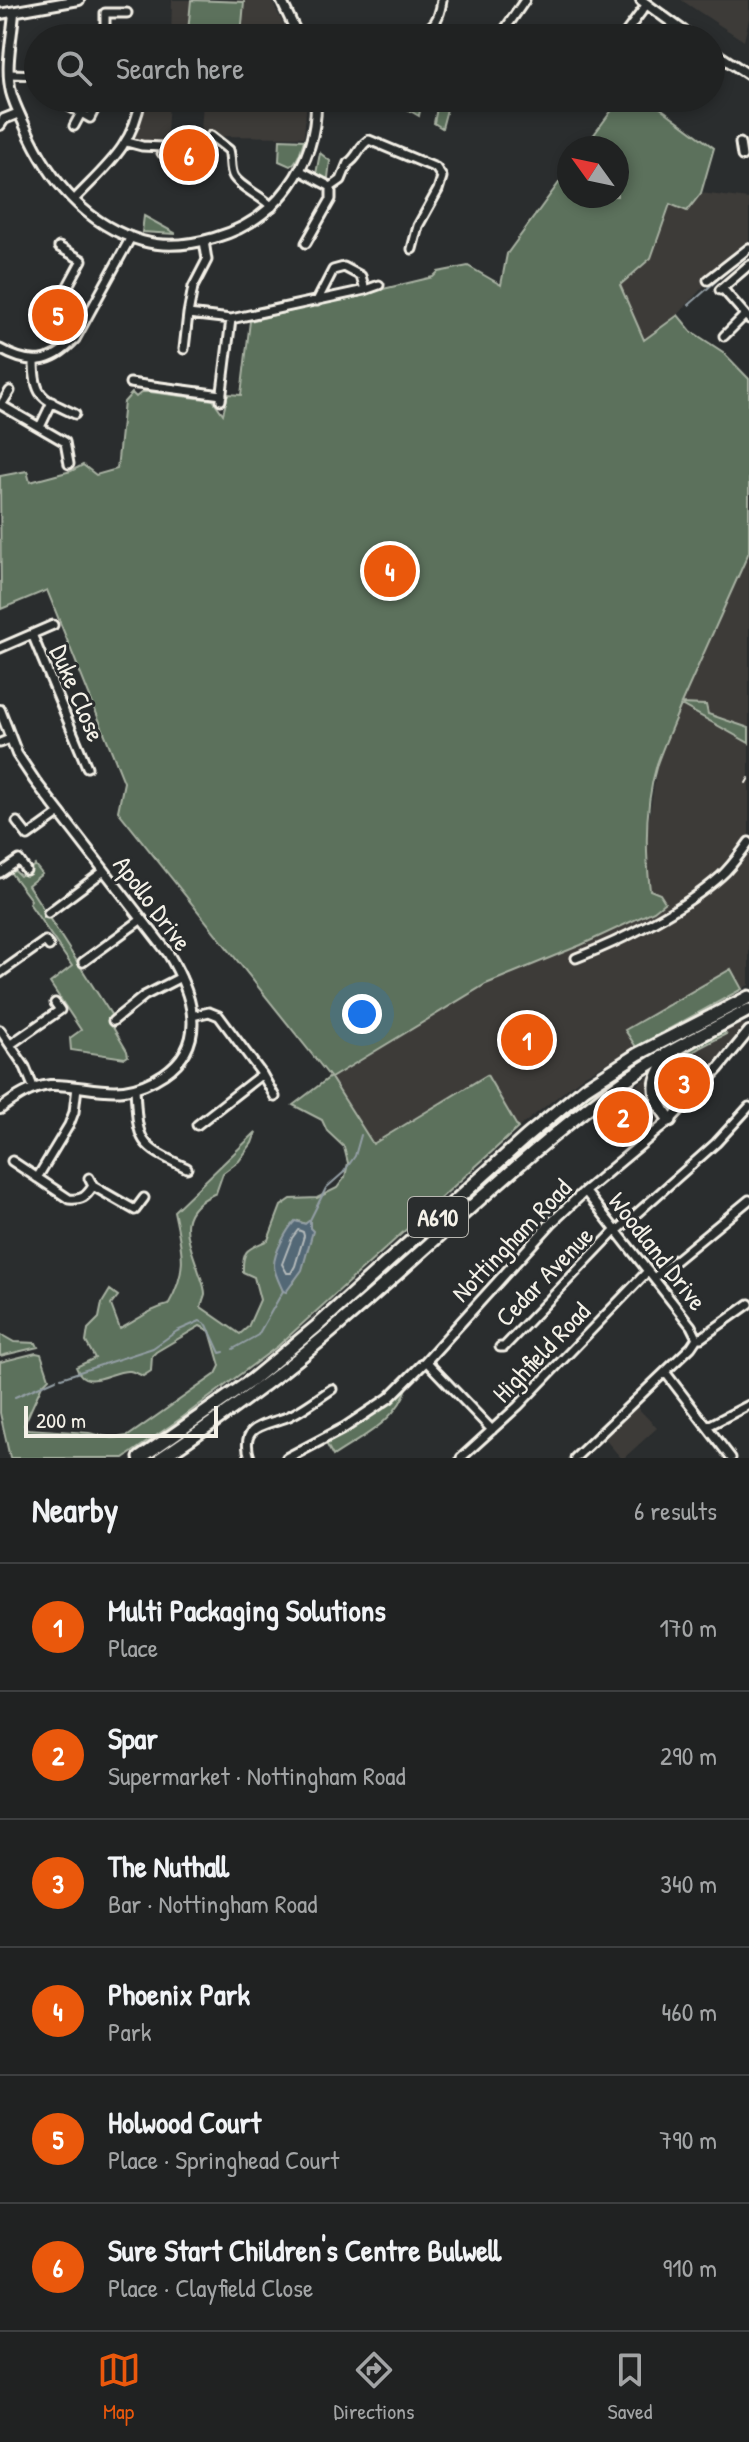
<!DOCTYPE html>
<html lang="en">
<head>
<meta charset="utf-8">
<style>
  :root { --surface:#202222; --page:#2d2f2f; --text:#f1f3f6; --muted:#a2a4a5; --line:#3d3f40; --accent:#ea580c }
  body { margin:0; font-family:"Patrick Hand",sans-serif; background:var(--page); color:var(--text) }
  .compass { position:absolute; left:557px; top:136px; width:72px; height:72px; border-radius:50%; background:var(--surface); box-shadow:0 4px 12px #0003; rotate:303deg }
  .scale { position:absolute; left:24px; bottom:20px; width:194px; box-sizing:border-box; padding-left:8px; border:4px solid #f4f1e8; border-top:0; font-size:22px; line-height:28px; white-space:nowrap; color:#f4f1e8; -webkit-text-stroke:6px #2a2d2e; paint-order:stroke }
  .you { position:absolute; left:362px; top:1014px; width:28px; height:28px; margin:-20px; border:6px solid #fff; border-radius:50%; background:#1a73e8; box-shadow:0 0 0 12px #1a73e833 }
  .badge { display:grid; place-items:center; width:52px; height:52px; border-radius:50%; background:var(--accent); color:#fff; font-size:26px; font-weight:700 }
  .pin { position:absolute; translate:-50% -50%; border:4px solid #fff; box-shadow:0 2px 8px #0006 }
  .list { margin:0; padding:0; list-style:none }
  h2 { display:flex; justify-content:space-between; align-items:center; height:104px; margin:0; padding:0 32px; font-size:34px }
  h2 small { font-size:26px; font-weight:400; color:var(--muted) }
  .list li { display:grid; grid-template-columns:52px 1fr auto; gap:24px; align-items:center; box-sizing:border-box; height:128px; padding:0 32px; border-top:2px solid var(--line) }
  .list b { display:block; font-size:30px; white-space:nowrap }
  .list p { margin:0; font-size:26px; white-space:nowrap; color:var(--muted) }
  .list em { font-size:26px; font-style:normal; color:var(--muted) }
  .icon { flex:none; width:44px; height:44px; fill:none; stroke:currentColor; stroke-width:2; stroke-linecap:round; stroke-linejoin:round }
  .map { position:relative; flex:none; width:749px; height:1458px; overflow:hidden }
  .search { position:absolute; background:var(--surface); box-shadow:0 4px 12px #0003; left:24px; right:24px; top:24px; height:88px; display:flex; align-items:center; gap:20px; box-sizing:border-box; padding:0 28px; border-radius:44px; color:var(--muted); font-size:30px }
  .sheet { height:872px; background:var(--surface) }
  nav { display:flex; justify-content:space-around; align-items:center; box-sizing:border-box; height:112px; border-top:2px solid var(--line); background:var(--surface); font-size:22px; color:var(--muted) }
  nav a { display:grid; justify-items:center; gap:4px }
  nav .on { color:var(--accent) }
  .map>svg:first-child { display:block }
</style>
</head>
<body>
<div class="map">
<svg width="749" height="1458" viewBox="0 0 749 1458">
  <rect width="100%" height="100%" fill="#2a2d2e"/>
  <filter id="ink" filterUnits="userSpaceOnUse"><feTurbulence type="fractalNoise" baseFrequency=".0125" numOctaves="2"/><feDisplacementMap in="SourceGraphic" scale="16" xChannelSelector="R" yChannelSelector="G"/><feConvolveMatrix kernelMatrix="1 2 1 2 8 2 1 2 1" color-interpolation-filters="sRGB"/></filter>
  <g filter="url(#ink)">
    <path fill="#3c3a38" d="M172,0H271L291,38H171Z
      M681,0H749V19L744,41Z
      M199,98H307L304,137L207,136L201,131L203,100Z
      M145,100L164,101L169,104L166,144L133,141Z
      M701,193L749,199V245L708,276L703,287L678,315L644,340L620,285L651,258L671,204L687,211Z
      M749,552V985L585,1075L518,1128L486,1075L372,1144L331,1078L486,984L581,945L650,890L646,860L647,831L657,766L681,704Z
      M740,1023L749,1025L722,1061L666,1120L631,1148L601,1110L686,1050Z
      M636,1406L657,1428L624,1458H621L603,1437Z"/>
    <path fill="#5b715c" stroke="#a8b1a2" stroke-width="2" fill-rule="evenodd" d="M191,0L244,2L241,36L188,32Z
      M388,98H450L442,128L434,123L438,103L422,100L419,116Z
      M621,98H647L714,148L701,193L687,211L670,204L651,258L620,285L644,340L678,315L691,331L723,352L749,379V552L681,704L706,705L708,714L749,728V743L681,705C673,724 664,744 657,764C645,804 645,849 650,890L660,894L665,902L654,911L581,945L486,984L331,1078L373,1144L487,1075L518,1128L278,1346L183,1417L124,1458H10L0,1413V1362L36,1353L41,1354L49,1378L42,1385L24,1425L27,1429L89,1433L113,1438L128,1436L216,1374L220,1366L210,1331L200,1326L156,1352L152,1356L151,1371L143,1376C139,1374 135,1372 130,1371C112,1369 86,1394 76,1367L95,1358L86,1342L88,1329L99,1318L102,1303L110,1290L118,1296L111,1305L120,1329C137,1321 149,1309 168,1305C189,1269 182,1250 174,1211L256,1132L252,1143L239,1161L223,1173L216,1193C175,1211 186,1234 198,1269C200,1276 205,1286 205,1294C204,1298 202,1302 201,1307L240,1334L248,1327L260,1300L254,1277L243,1272C242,1248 249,1249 268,1240L281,1206L291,1199L317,1198L337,1188L345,1177L348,1163L344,1147L327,1131L322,1120L293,1105L330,1077L118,811L124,782L47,590L1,609L0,476L27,471L30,482L71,471L83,465L96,475L117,469L124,402L132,393L136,397L142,392H150L213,400L223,414L228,394L241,395L250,321L433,277L438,272L468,266L501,285L507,254L569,169V196H617V148H584ZM298,1221L305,1224L309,1221L310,1228L294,1282L283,1291L274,1265Z
      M280,139L304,140C301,149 299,161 290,166L279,161Z
      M172,153C180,164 188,169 202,169L197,176L173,172L167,161Z
      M320,153L330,161L328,178L323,179L316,174Z
      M144,216L175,233V234L142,232Z
      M35,865L42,874L28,885L112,1016L108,1019L127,1051L128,1056L125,1058L71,1050L70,1038L81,1030L50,983L72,966L29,903L31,900L10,872L15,871L20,876Z
      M731,969L742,989L636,1047L625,1030Z
      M749,1002V1006L643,1064L255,1387L151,1458H146L208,1416L550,1120L624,1066Z
      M722,1031L726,1034L701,1047L665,1070L667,1063Z
      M0,1334L14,1342L36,1343L38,1347L0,1356Z
      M408,1385C398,1421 361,1437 333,1456L326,1443L391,1401Z"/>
    <path fill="#536776" stroke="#939ea4" stroke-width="2" d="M310,1220V1228L313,1231L302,1270L286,1292L283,1291C280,1284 274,1273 274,1265C274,1253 287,1229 295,1221L305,1224Z"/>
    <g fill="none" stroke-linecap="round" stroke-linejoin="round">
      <path stroke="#b4baba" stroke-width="2" d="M298,1230L303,1232L304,1236L295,1266L291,1273H287L282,1264L292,1238Z"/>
      <path stroke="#939ea4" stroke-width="2" d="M689,305L742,258
        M310,1220L326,1188L343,1173L355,1156L361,1135
        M233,1349L258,1335L283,1291
        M61,1378L153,1348L177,1331L200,1321L207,1325L220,1353L224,1352
        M15,1397L56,1379"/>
      <g stroke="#f4f1e8" stroke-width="13">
        <path id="minor" d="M436,22L439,38
          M105,38V13H127
          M386,38C415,27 437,41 442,0
          M499,38L525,0
          M622,38L647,4
          M10,74L38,75
          M376,105L380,98
          M69,106L90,118L100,98
          M74,126L81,113
          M211,136L229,150C232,159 229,169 234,177C241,188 262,196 272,207
          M127,142L142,146L162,147V153
          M740,143L742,156
          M301,171L331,187V199L306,243
          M331,187L341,180L348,163C358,158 359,145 369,140L436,168L442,177L438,190L418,226L412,249
          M74,200C106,166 133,147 141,98
          M204,241L207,260L193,287L188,314L231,319L221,400
          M59,247L82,260L63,295L65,299L89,313
          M708,280L749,248
          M722,288L749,319
          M720,290L749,265
          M317,301L333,270L344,267L361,276L365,290
          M231,319L365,290L379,285
          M724,336L744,316
          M0,349C30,366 51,365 75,339L131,237
          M184,349L188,314
          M34,361C34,399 44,399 75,414
          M130,383L222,395
          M10,391L1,405L65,442L69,464
          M40,427L52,402
          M32,634L87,767
          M0,648L53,625
          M0,743L10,739
          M17,822L28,836L60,813
          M0,873L19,860L26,870
          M48,913L104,871
          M576,958C623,940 684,909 721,876C732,866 740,854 749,842
          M83,962L142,919
          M0,973L45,941L49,946
          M192,1016L209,1012L219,1016L262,1074L275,1097
          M113,1021L144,996L181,977
          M0,1030L25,1067L34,1089
          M11,1044L60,1010L55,1003
          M135,1088C138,1142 137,1145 187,1168
          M197,1125L262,1074
          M12,1161L69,1199C82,1200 86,1197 93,1186
          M37,1178L69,1125L74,1112L77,1087
          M89,1178L93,1186L135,1210L144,1198
          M585,1191L691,1326L697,1338
          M617,1231L716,1143L749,1107
          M654,1278L749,1200
          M697,1338H701L749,1304
          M500,1347H504L616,1230
          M426,1361L492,1430
          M665,1372L731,1458
          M708,1426L749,1405
          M250,1458C239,1425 264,1426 287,1417C302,1411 318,1398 332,1389
          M461,1458L518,1406L648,1271
          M575,1458L691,1347L697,1338"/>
      </g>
      <g stroke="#f4f1e8" stroke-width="14">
        <path id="tertiary" d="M281,0L299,38
          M641,0L693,38
          M14,13C12,38 5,67 11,92C14,104 20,115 25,126C48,178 85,225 142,241C166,248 190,245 214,238C277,220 318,164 316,98
          M0,14L79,0
          M711,50L749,75
          M0,125L4,119L19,113
          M0,710L17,754L35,781L168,953C192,993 210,1043 164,1074C152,1082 139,1088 124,1090C100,1093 75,1084 50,1085C31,1087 15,1098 0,1109
          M287,1458L344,1428L389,1398L426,1361L551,1223L585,1191L670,1120L718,1069L749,1031"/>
      </g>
      <g stroke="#f4f1e8" stroke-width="17">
        <path id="trunk" d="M670,1120C650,1094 652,1079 672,1054
          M140,1458L252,1380L316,1327L526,1137L585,1088L638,1054L749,997
          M161,1458C216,1421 271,1382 322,1339C421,1256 513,1162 617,1086C658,1056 704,1034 749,1010"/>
      </g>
      <use href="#minor" stroke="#2a2d2e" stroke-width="7"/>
      <use href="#tertiary" stroke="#2a2d2e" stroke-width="8"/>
      <use href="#trunk" stroke="#2a2d2e" stroke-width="11"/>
      <path stroke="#f4f1e8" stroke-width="2" d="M746,783L749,778"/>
    </g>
  </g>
  <g text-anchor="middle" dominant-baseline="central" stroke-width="6" stroke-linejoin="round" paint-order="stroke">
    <rect fill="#2a2d2e" stroke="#b7b6b0" stroke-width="2" x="408" y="1197" width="60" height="40" rx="6"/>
    <g font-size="24" font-weight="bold" fill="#f4f1e8">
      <text x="438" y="1217">A610</text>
    </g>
    <g font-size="26" fill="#f4f1e8" stroke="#2a2d2e">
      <text transform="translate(78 693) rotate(67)">Duke Close</text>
      <text transform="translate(153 903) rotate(53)">Apollo Drive</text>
      <text transform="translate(511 1240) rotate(-46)">Nottingham Road</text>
      <text transform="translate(658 1251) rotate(52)">Woodland Drive</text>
      <text transform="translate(544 1276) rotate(-46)">Cedar Avenue</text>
      <text transform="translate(541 1352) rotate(-46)">Highfield Road</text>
    </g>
  </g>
</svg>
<svg class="compass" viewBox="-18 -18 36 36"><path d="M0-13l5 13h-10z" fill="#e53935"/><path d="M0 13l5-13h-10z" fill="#a2a4a5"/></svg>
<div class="scale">200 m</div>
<div class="you"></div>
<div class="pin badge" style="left:527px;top:1040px">1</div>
<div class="pin badge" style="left:623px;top:1117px">2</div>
<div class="pin badge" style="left:684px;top:1083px">3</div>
<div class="pin badge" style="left:390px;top:571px">4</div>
<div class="pin badge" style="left:58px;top:315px">5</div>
<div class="pin badge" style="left:189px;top:155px">6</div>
<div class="search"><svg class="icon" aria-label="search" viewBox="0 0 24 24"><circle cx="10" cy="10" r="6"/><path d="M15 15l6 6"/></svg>Search here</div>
</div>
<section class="sheet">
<h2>Nearby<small>6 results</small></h2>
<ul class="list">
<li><span class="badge">1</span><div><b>Multi Packaging Solutions</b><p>Place</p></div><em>170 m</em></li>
<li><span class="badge">2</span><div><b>Spar</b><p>Supermarket · Nottingham Road</p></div><em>290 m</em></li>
<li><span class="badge">3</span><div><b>The Nuthall</b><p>Bar · Nottingham Road</p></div><em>340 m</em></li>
<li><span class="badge">4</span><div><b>Phoenix Park</b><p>Park</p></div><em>460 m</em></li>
<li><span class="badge">5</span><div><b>Holwood Court</b><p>Place · Springhead Court</p></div><em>790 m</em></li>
<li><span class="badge">6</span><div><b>Sure Start Children's Centre Bulwell</b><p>Place · Clayfield Close</p></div><em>910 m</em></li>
</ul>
</section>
<nav>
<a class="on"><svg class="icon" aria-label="map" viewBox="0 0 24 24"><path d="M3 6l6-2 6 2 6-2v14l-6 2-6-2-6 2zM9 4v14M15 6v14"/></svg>Map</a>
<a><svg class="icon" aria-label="directions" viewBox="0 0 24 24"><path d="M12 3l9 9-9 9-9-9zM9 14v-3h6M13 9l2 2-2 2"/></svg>Directions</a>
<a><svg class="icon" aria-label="saved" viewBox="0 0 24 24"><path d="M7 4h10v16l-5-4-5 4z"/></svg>Saved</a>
</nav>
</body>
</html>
